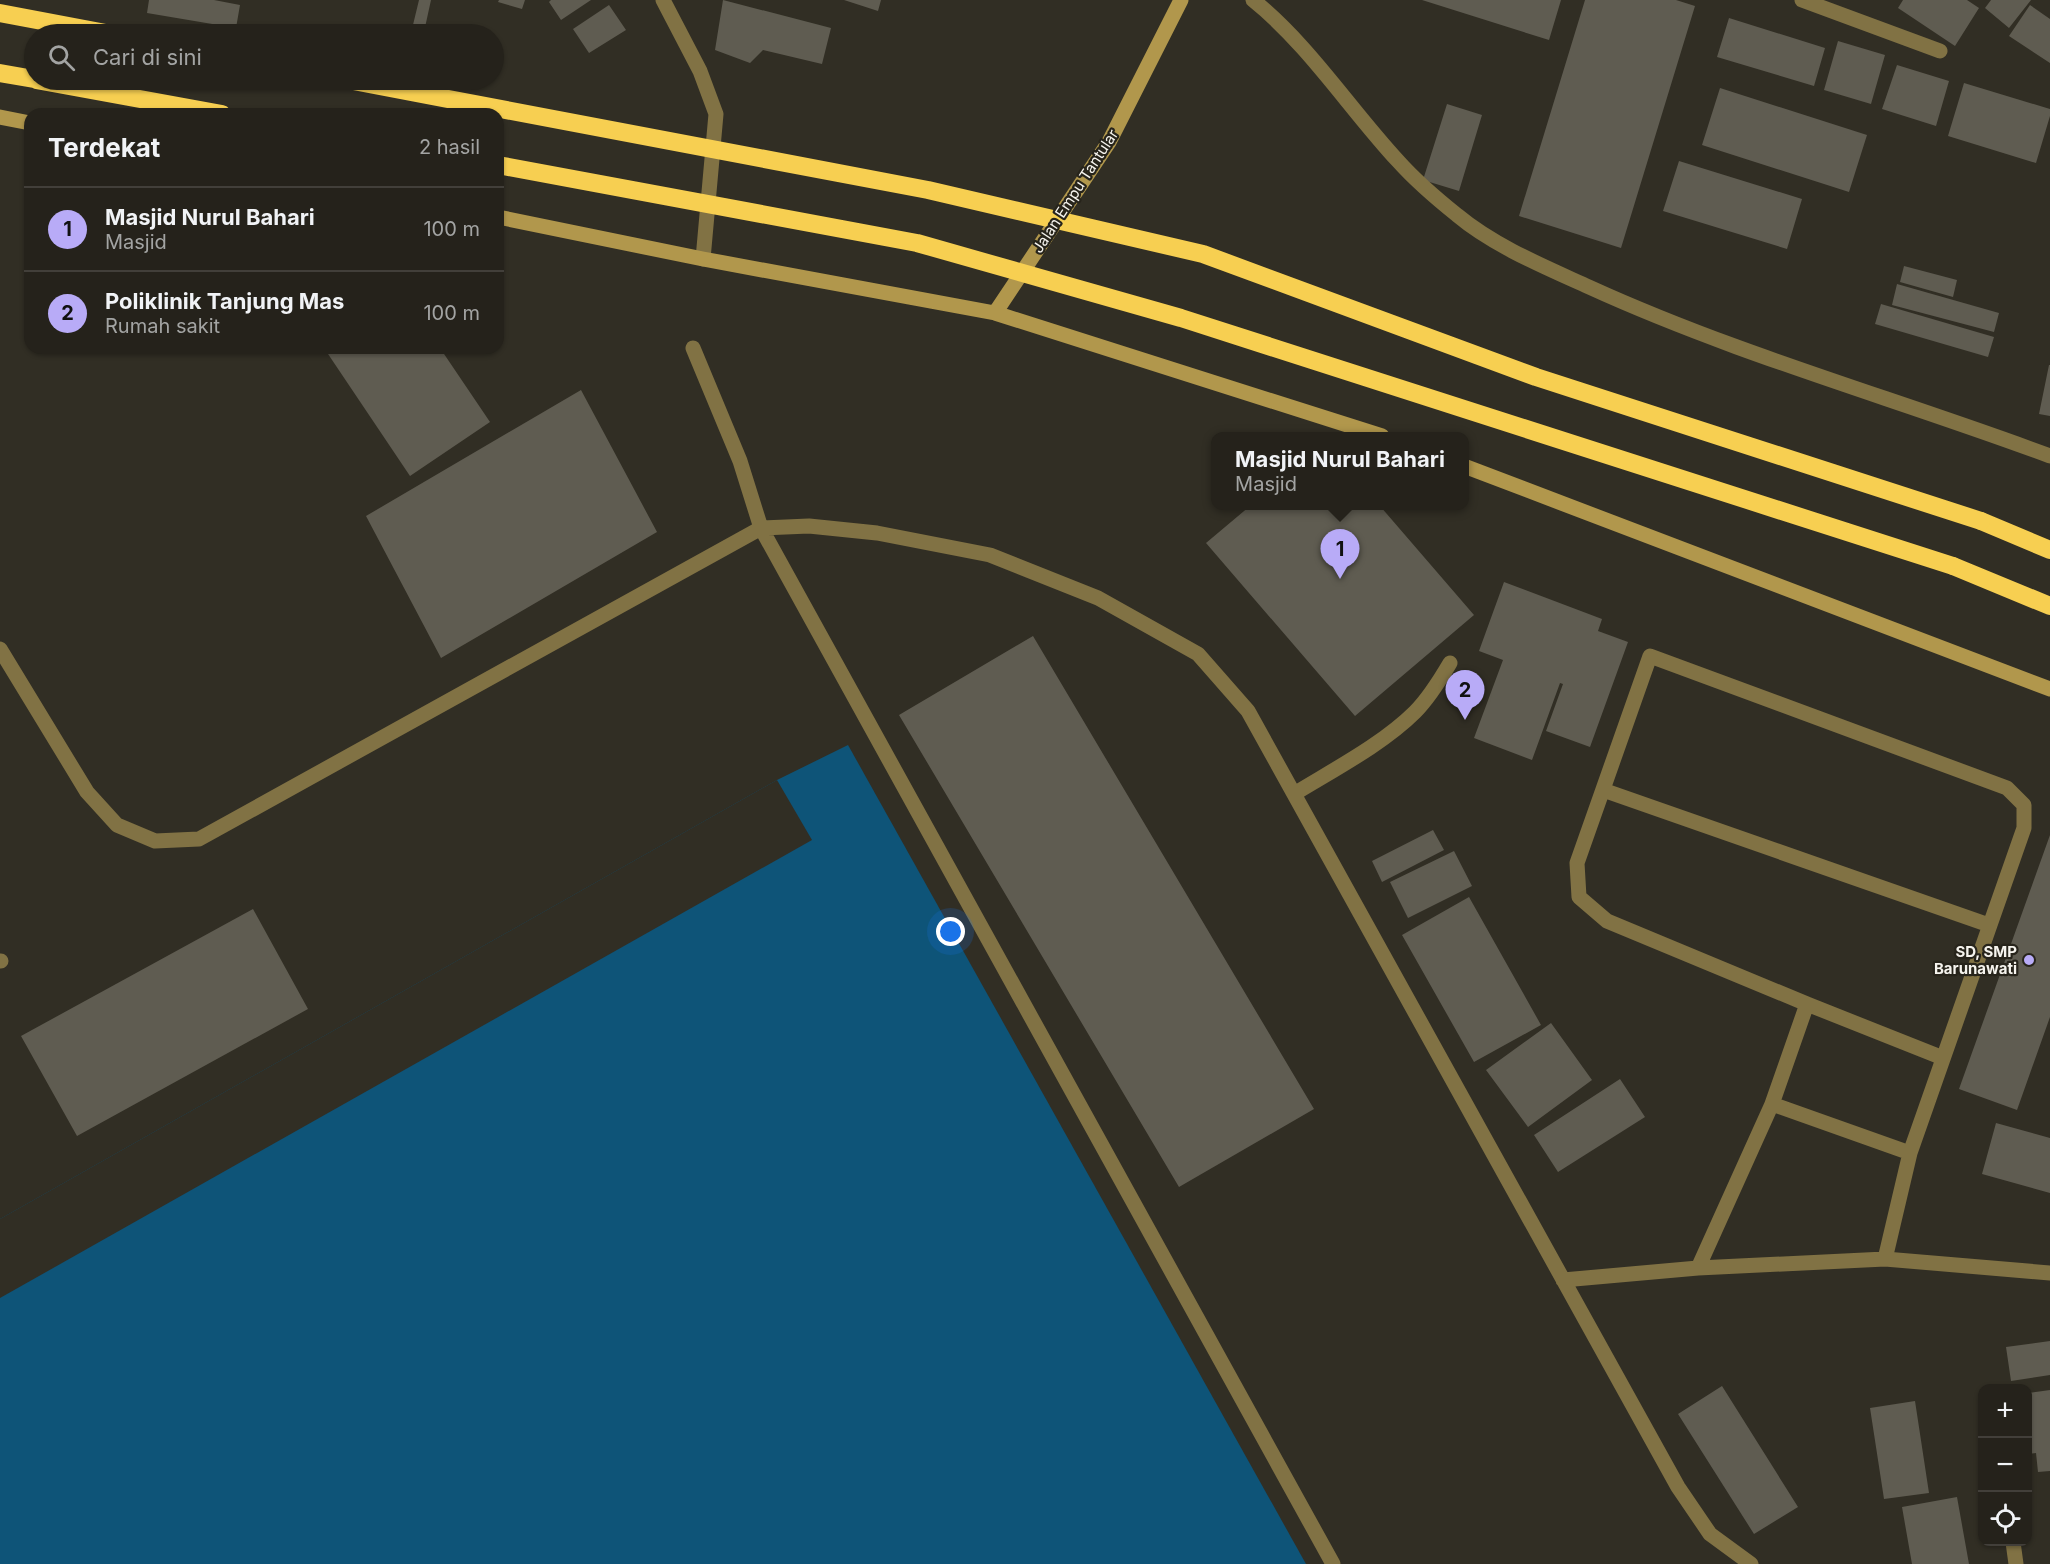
<!DOCTYPE html>
<html lang="id">
<head>
<meta charset="utf-8">
<style>
  :root { --surface:#25221b; --page:#312f28; --text:#f1f3f6; --muted:#a3a4a3; --line:#423f3a; --accent:#b8abf7 }
  body { margin:0; font-family:Inter,sans-serif; background:var(--page); color:var(--text) }
  .controls { position:absolute; right:18px; bottom:18px; display:grid; overflow:hidden; border-radius:12px; box-shadow:0 2px 4px #0004 }
  .controls button { width:54px; height:54px; display:grid; place-items:center; padding:0; border:0; border-bottom:2px solid var(--line); background:var(--surface); color:var(--text); font:30px sans-serif }
  .you { position:absolute; left:951px; top:932px; width:21px; height:21px; margin:-15px; border:4px solid #fff; border-radius:50%; background:#1a73e8; box-shadow:0 0 0 9px #1a73e833 }
  .badge { display:grid; place-items:center; width:39px; height:39px; border-radius:50%; background:var(--accent); color:#111; font-size:20px; font-weight:700 }
  .pin { position:absolute; translate:-50% -50px; filter:drop-shadow(0 2px 3px #0008) }
  .pin::after { content:''; position:absolute; top:32px; width:21px; height:18px; background:inherit; clip-path:polygon(0 0,100% 0,50% 100%) }
  .popup { position:absolute; left:1211px; top:432px; width:258px; height:78px; box-sizing:border-box; display:grid; place-content:center; border-radius:12px; background:var(--surface); filter:drop-shadow(0 2px 4px #0005); font-size:20px; white-space:nowrap; color:var(--muted) }
  .popup b { font-size:22px; color:var(--text) }
  .popup::after { content:''; position:absolute; left:50%; top:100%; margin-left:-12px; border:12px solid transparent; border-top-color:var(--surface) }
  .list { margin:0; padding:0; list-style:none }
  h2 { display:flex; justify-content:space-between; align-items:center; height:78px; margin:0; padding:0 24px; font-size:26px }
  h2 small { font-size:20px; font-weight:400; color:var(--muted) }
  .list li { display:grid; grid-template-columns:39px 1fr auto; gap:18px; align-items:center; box-sizing:border-box; height:84px; padding:0 24px; border-top:2px solid var(--line) }
  .list b { display:block; font-size:22px; white-space:nowrap }
  .list p { margin:0; font-size:20px; white-space:nowrap; color:var(--muted) }
  .list em { font-size:20px; font-style:normal; color:var(--muted) }
  .icon { flex:none; width:33px; height:33px; fill:none; stroke:currentColor; stroke-width:2; stroke-linecap:round; stroke-linejoin:round }
  .map { position:relative; flex:none; width:2050px; height:1564px; overflow:hidden }
  .search { position:absolute; background:var(--surface); box-shadow:0 2px 4px #0004; left:24px; top:24px; width:480px; height:66px; display:flex; align-items:center; gap:15px; box-sizing:border-box; padding:0 21px; border-radius:33px; color:var(--muted); font-size:22px }
  .panel { position:absolute; background:var(--surface); box-shadow:0 2px 4px #0004; left:24px; top:108px; width:480px; height:246px; border-radius:18px }
  .map>svg:first-child { display:block }
</style>
</head>
<body>
<div class="map">
<svg width="2050" height="1564" viewBox="0 0 2050 1564">
  <rect width="100%" height="100%" fill="#312e24"/>
  <path fill="#0e5478" d="M848,745L1306,1564H0V1219L777,780Z"/>
  <path fill="#312e24" d="M777,780L812,840L0,1298V1219Z"/>
  <path fill="#5f5c51" d="M149,0H214L240,5L236,28L147,13Z
    M419,0H431L424,32L412,29Z
    M499,0H525L522,9L498,2Z
    M551,0H591L561,20L549,2Z
    M723,0L831,28L822,64L763,50L750,63L715,50Z
    M844,0H881L878,11Z
    M1422,0H1561L1549,40Z
    M1585,0H1676L1695,6L1621,248L1519,216Z
    M1903,0H1967L1979,8L1955,46L1898,8Z
    M1991,0H2031L2009,28L1985,8Z
    M609,5L626,30L589,53L573,29Z
    M2030,5L2050,19V63L2009,36Z
    M1729,18L1825,48L1814,86L1717,57Z
    M1838,41L1885,55L1871,104L1824,90Z
    M1897,65L1949,81L1936,126L1882,109Z
    M1964,83L2050,109V116L2036,163L1948,136Z
    M1720,88L1867,135L1849,192L1702,145Z
    M1447,104L1482,115L1459,191L1423,180Z
    M1679,161L1802,199L1787,249L1663,211Z
    M1904,266L1957,280L1953,297L1900,282Z
    M1897,284L1999,313L1994,332L1892,305Z
    M1881,304L1994,337L1988,357L1875,324Z
    M324,348H440L490,422L410,476Z
    M2049,365H2050V416L2039,414Z
    M581,390L657,532L441,658L366,516Z
    M1250,506H1336L1337,508L1340,506H1380L1474,615L1355,716L1206,543Z
    M1504,582L1602,619L1598,631L1628,642L1590,747L1546,731L1563,684L1560,683L1532,760L1474,738L1503,660L1479,651Z
    M1033,636L1314,1109L1179,1187L899,715Z
    M1433,830L1444,850L1382,882L1372,861Z
    M2050,835V1017L2017,1110L1959,1089Z
    M1454,851L1472,886L1408,918L1390,882Z
    M1469,897L1541,1025L1474,1062L1402,935Z
    M253,909L308,1009L77,1136L21,1036Z
    M1551,1023L1592,1080L1528,1127L1486,1070Z
    M1620,1079L1645,1117L1558,1172L1534,1135Z
    M1996,1123L2050,1138V1193L1982,1174Z
    M2050,1341V1375L2011,1381L2006,1347Z
    M1722,1386L1798,1507L1754,1534L1678,1414Z
    M2050,1390V1471L2038,1472L2036,1453L2028,1454V1393Z
    M1915,1401L1929,1493L1884,1499L1870,1408Z
    M1957,1497L1969,1564H1912L1902,1507Z"/>
  <g fill="none" stroke-linecap="round" stroke-linejoin="round">
    <path stroke="#817244" stroke-width="15" d="M693,348L740,461L761,528L1333,1564
      M0,649L87,792L117,825L155,841L199,839L761,528L809,526L877,533L990,555L1098,598L1198,654L1248,711L1678,1487L1710,1534L1751,1564
      M1603,790L1989,925
      M1294,794C1333,770 1383,744 1415,712C1429,698 1440,680 1450,663
      M0,961H1
      M1807,1004L1943,1058
      M1885,1259L2050,1273
      M1698,1268L1772,1104
      M1563,1280L1698,1268L1885,1259L1910,1153L2024,828V805L2007,788L1650,656L1577,863L1579,897L1607,921L1807,1004L1772,1104L1910,1153"/>
    <path stroke="#817244" stroke-width="15" d="M663,0L700,71L716,114L703,259
      M1253,0C1309,45 1349,108 1398,161C1415,180 1437,199 1457,215C1494,246 1545,267 1589,287C1738,355 1897,399 2050,456
      M1802,0L1940,51
      M2013,1542L2016,1564"/>
    <path stroke="#b1974c" stroke-width="15" d="M0,117L30,123
      M498,217L703,259L995,313L1382,436
      M995,313L1109,142L1181,0
      M1464,466L2050,689"/>
    <path stroke="#f7cf51" stroke-width="18" d="M0,13L111,34
      M0,73L34,79
      M36,80L222,114
      M1981,521L2050,550
      M1953,566L2050,606"/>
    <path stroke="#f7cf51" stroke-width="18" d="M348,80L928,190L1203,254L1536,377L1981,521
      M498,165L917,243L1181,318L1953,566"/>
  </g>
  <circle fill="#b8abf7" stroke="#27241b" stroke-width="2" cx="2029" cy="960" r="6"/>
  <g text-anchor="middle" dominant-baseline="central" stroke-width="4.5" stroke-linejoin="round" paint-order="stroke">
    <g font-size="15" fill="#f6f4ee" stroke="#27241b">
      <text transform="translate(1075 191) rotate(-57)">Jalan Empu Tantular</text>
    </g>
    <g font-size="15" font-weight="bold" fill="#f6f4ee" stroke="#27241b" text-anchor="end">
      <text x="2017" y="951">SD, SMP<tspan x="2017" dy="17">Barunawati</tspan></text>
    </g>
  </g>
</svg>
<div class="controls">
<button>+</button>
<button>−</button>
<button><svg class="icon" aria-label="locate" viewBox="0 0 24 24"><circle cx="12" cy="12" r="6"/><path d="M12 2v4M12 18v4M2 12h4M18 12h4"/></svg></button>
</div>
<div class="you"></div>
<div class="pin badge" style="left:1340px;top:579px">1</div>
<div class="popup"><b>Masjid Nurul Bahari</b>Masjid</div>
<div class="pin badge" style="left:1465px;top:720px">2</div>
<div class="search"><svg class="icon" aria-label="search" viewBox="0 0 24 24"><circle cx="10" cy="10" r="6"/><path d="M15 15l6 6"/></svg>Cari di sini</div>
<section class="panel">
<h2>Terdekat<small>2 hasil</small></h2>
<ul class="list">
<li><span class="badge">1</span><div><b>Masjid Nurul Bahari</b><p>Masjid</p></div><em>100 m</em></li>
<li><span class="badge">2</span><div><b>Poliklinik Tanjung Mas</b><p>Rumah sakit</p></div><em>100 m</em></li>
</ul>
</section>
</div>
</body>
</html>
